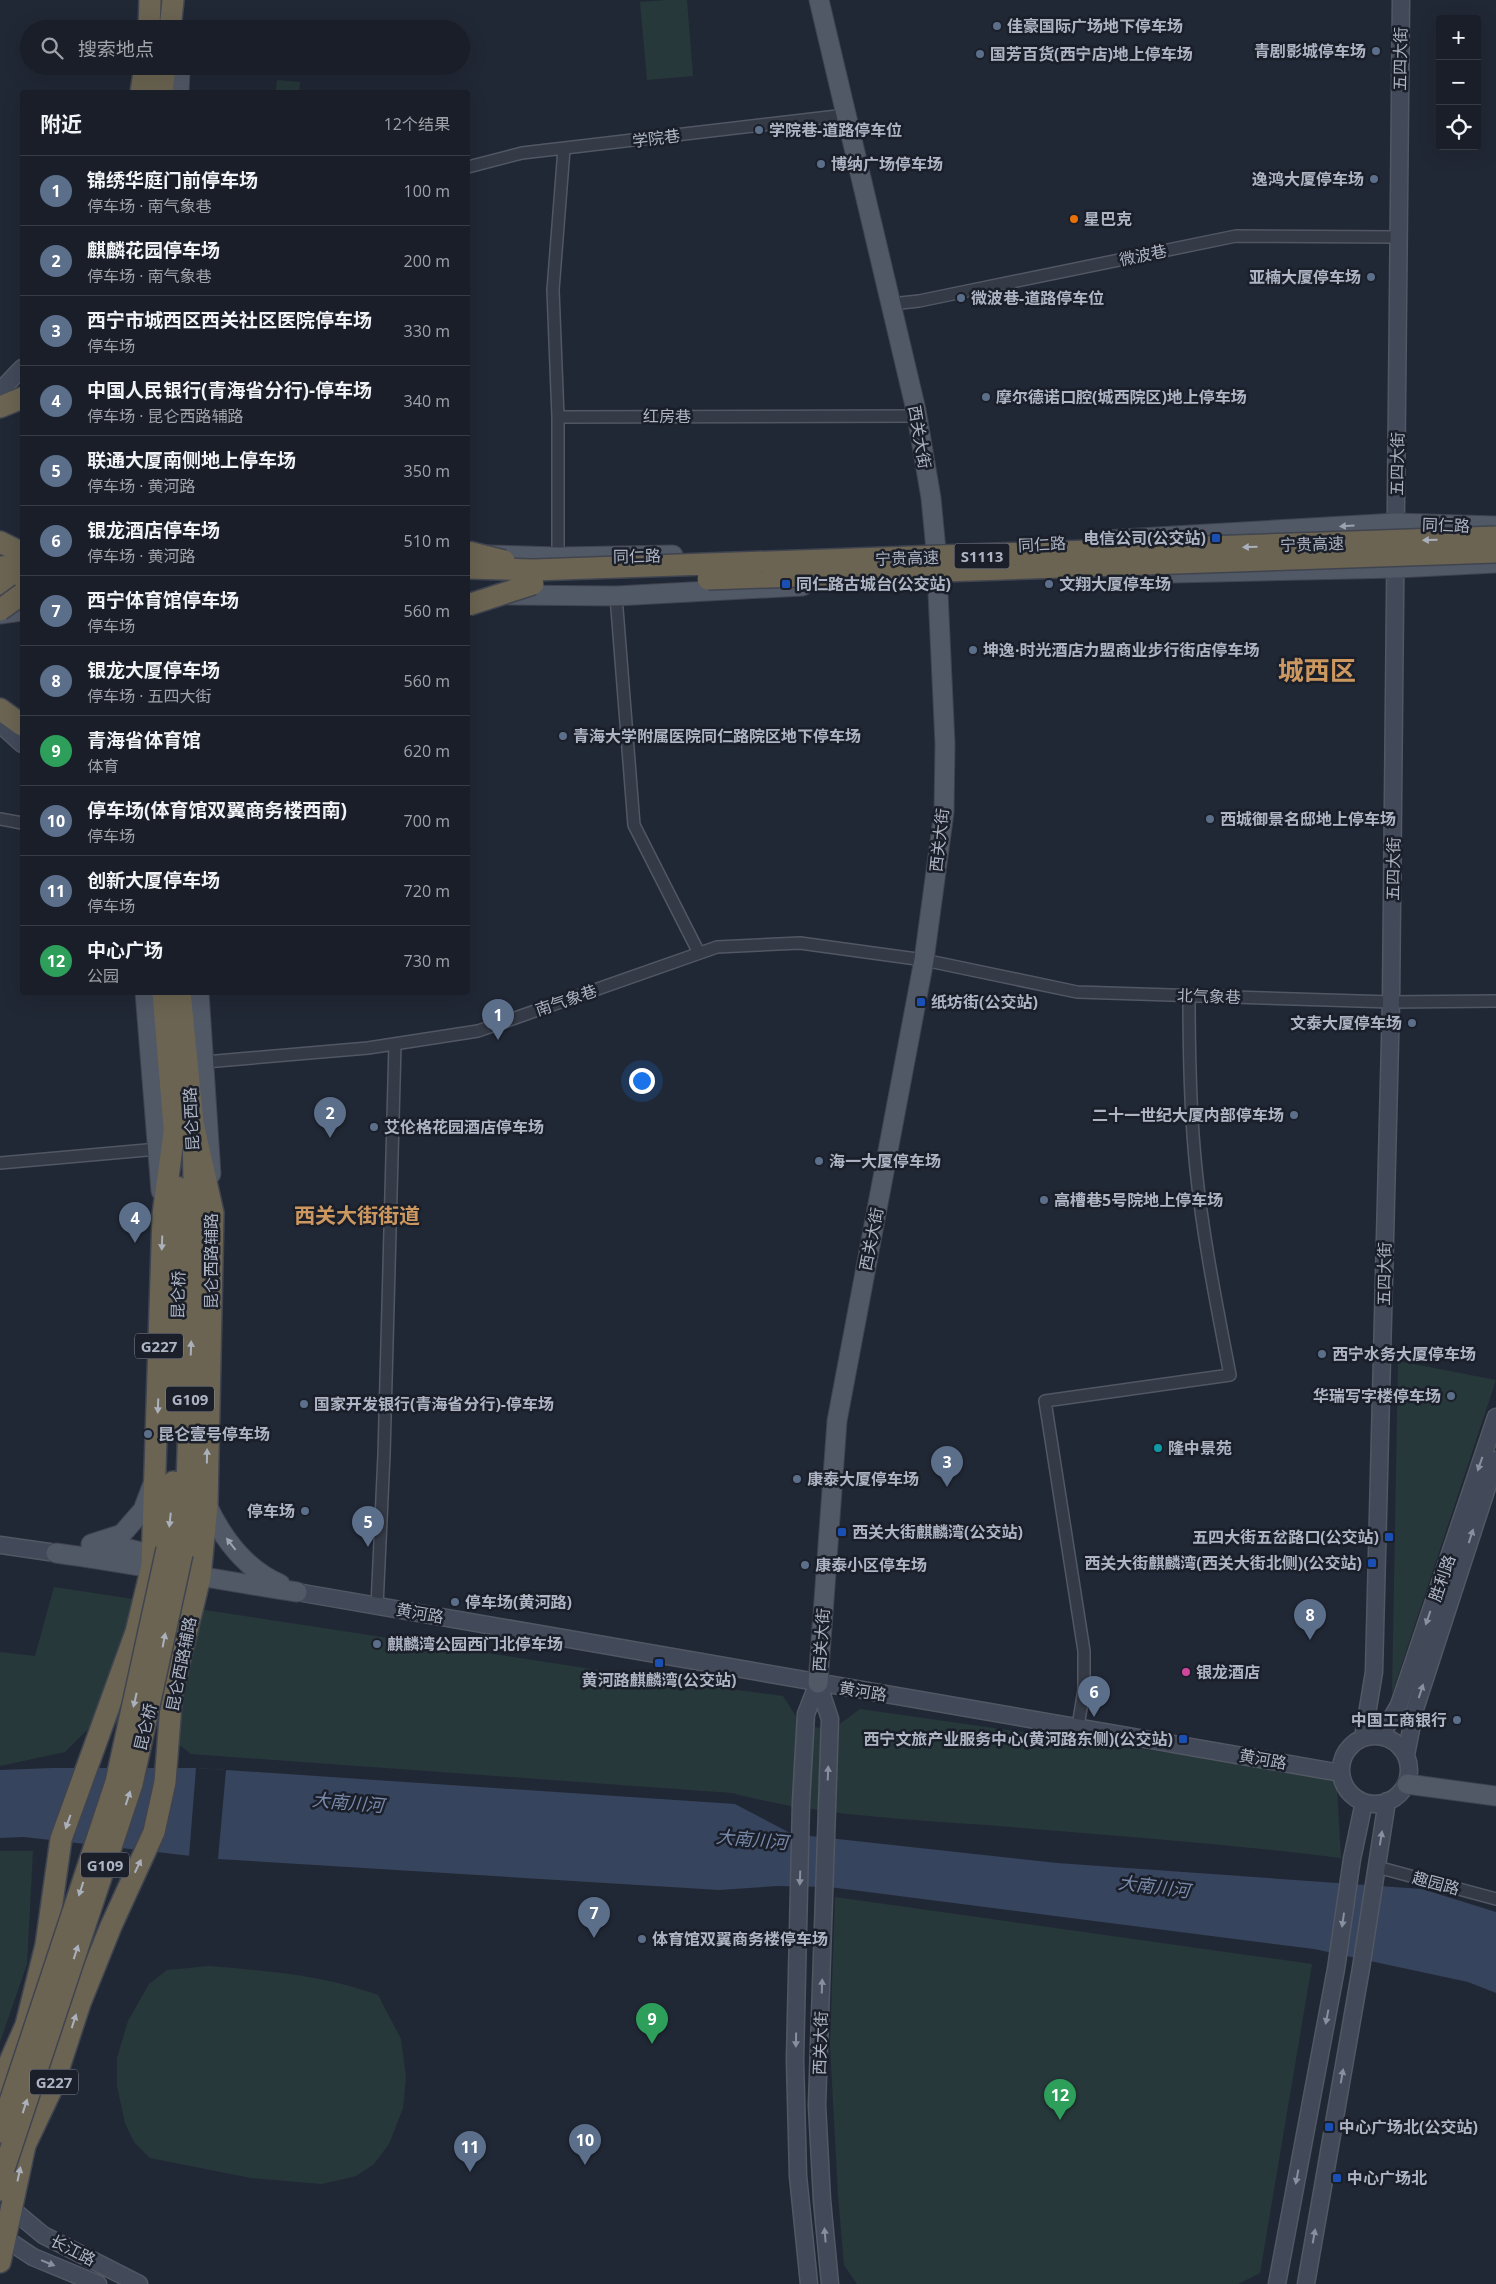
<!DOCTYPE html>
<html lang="zh">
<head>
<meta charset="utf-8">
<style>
  :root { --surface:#191e28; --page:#262b34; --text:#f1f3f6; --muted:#9fa2a8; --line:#373c45; --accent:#2563eb }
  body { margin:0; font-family:"Open Sans","Noto Sans SC",sans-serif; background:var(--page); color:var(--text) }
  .controls { position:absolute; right:15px; top:15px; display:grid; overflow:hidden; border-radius:5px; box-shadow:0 5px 20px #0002 }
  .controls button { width:45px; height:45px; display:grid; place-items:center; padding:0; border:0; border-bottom:1px solid var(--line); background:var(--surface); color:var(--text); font:25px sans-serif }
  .you { position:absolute; left:641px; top:1080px; width:18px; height:18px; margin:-12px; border:4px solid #fff; border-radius:50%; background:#1a73e8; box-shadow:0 0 0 8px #1a73e833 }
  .badge { display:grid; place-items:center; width:32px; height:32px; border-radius:50%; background:var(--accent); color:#fff; font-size:16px; font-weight:700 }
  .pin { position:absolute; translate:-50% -41px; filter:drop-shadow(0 1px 2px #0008) }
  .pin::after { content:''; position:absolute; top:26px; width:18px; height:15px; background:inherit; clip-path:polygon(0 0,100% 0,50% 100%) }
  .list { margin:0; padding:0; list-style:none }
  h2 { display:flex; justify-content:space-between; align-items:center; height:65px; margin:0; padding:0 20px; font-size:21px }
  h2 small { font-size:16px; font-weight:400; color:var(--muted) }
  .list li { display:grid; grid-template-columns:32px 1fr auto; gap:15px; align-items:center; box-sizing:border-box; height:70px; padding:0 20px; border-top:1px solid var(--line) }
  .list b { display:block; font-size:19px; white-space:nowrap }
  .list p { margin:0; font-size:16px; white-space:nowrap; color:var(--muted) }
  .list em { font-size:16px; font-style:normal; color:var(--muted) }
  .icon { flex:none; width:28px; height:28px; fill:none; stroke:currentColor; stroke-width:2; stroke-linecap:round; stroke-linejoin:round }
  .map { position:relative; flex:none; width:1496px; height:2284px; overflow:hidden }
  .search { position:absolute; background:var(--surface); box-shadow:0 5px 20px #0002; left:20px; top:20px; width:450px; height:55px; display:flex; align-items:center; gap:12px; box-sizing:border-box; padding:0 18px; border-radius:28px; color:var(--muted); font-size:19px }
  .panel { position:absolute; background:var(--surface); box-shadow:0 5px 20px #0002; left:20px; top:90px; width:450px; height:905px; border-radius:5px }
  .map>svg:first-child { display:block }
</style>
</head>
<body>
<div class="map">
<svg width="1496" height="2284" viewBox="0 0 1496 2284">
  <rect width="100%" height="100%" fill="#212835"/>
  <path fill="#27383a" d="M668,0H687L693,76L647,80L640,2Z
    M277,80L300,82L299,92H276Z
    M1398,1361L1496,1380L1392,1694Z
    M54,1587L677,1682L783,1696L802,1726L833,1729L860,1709L1332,1776L1337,1788L1341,1858C1223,1843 1105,1835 987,1825C901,1819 815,1815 732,1793L191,1754L155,1726L94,1723L65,1752L0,1766V1652L35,1656Z
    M0,1851H33L27,1964L0,2042Z
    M835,1897L1312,1964L1260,2273L1238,2284H857L844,2265L838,2195L830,2045Z
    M210,1966C267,1971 324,1975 378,1995L401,2039L406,2077L403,2108L389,2144L374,2164L356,2176L322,2184L251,2178L150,2158L134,2142L125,2123L117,2086V2058L128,2021L149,1984L167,1970Z"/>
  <path fill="#37445d" d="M52,1768H196L735,1804L792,1834L1057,1863L1422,1889L1496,1912V1993L1468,1982L1314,1949L829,1887L778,1886L719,1890L218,1859L24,1837L0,1838V1770Z"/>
  <path fill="#212835" d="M196,1768L226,1770L218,1859L189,1857Z"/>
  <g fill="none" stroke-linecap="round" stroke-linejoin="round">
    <g stroke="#525764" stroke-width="14">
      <path id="street" d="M468,167L522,153L846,115
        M891,304L919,301L1236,236L1399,237
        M558,417L917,416
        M558,557V417L553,290L564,149
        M616,596L634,825L699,953
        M0,819L22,823
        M205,1062L368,1048L478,1031L717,947L800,943L924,960L1077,992L1391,1002L1496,1001
        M0,1163L158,1149
        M377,1606L384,1455L395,1044
        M1078,1726L1084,1690V1651L1045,1401L1230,1375C1217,1307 1203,1238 1196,1169C1190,1112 1189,1053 1189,995
        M1377,1867L1496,1899"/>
    </g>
    <g stroke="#525764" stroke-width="19">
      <path id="secondary" d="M0,391L22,368
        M0,724L22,744
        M0,1545L56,1553
        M297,1592C645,1653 994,1710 1341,1773
        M818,1683L830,1719L817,2105L822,2200L830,2284
        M1381,1736L1399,1705L1496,1417
        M1341 1770a34 34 0 1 1 68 0a34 34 0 1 1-68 0Z
        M1363,1738L1374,1672L1391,1002L1401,0
        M1406,1755L1415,1709L1496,1460
        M12,2209L43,2235L139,2284
        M6,2239L33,2257L98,2284
        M809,2284L798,2176L795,2060L801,1802L806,1714L818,1683
        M1277,2284L1336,1969L1352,1859L1364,1802
        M1306,2284L1361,1968L1387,1801"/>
    </g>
    <g stroke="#3e434f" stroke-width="21">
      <path id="primary" d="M179,92L180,74
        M1105,540L1396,523L1496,526
        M488,555L558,557L673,555
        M1173,573L1397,568L1496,563
        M509,595L616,596L803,586
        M0,614L22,611
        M145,992L161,1191
        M199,992L211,1174
        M207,1505C223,1539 245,1569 280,1584
        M91,1544L122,1534L143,1510L152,1486
        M99,1550L129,1549L163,1557
        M56,1553C137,1564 216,1580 297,1592
        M818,1683L837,1421L924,960L944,812L945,744L936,550L931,498L916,410L819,0
        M1407,1784L1496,1796"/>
    </g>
    <g stroke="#3f4450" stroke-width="24">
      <path id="highway" d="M149,29L150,0
        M170,29L173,0
        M141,92L145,66
        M162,92L165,66
        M0,407L22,398
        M0,542L22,553
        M0,567L22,565
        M0,584L22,582
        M0,709L22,725
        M163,992L175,1139
        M180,992L193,1123L195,1245L186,1513L182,1554
        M174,1422L179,1244L177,1187
        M167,1549L173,1482
        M0,2084L26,2025L46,1945L61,1839L136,1632L152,1566L163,1215L175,1125
        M0,2190L4,2169
        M0,2262L25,2145L53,2086L80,2003L111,1926L154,1832L165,1782L172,1692L200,1577L207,1505L213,1213L193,1123"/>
    </g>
    <use href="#street" stroke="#343a46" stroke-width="11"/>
    <use href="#secondary" stroke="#424959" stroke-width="16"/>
    <use href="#primary" stroke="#525966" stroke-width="19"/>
    <use href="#highway" stroke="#6b6452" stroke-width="21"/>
    <g stroke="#3f4450" stroke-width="24" stroke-linecap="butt">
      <path id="highway-bridge" d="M468,552L504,561
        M468,568L533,570L1496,537
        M708,579L1496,552
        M468,605L533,584
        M0,610L22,594
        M0,2132L116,1782L167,1549
        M4,2169L132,1784L182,1554"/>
    </g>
    <use href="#highway-bridge" stroke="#6b6452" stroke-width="21"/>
  </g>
  <defs><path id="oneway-solid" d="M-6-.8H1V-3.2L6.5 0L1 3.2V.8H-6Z" transform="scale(1.25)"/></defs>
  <g fill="#9ca2b0">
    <use href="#oneway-solid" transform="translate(1347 526) rotate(177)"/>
    <use href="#oneway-solid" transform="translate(231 1544) rotate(-128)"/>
  </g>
  <g fill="#abb0bd">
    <use href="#oneway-solid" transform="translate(1430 540) rotate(178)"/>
    <use href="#oneway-solid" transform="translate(1250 547) rotate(178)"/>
    <use href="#oneway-solid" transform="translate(162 1243) rotate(92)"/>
    <use href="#oneway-solid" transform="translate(191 1348) rotate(-88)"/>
    <use href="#oneway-solid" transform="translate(158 1406) rotate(92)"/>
    <use href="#oneway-solid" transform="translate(207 1456) rotate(-89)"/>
    <use href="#oneway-solid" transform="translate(170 1520) rotate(96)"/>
    <use href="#oneway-solid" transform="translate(164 1640) rotate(-79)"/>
    <use href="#oneway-solid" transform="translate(135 1700) rotate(103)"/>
    <use href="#oneway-solid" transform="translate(128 1798) rotate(-72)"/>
    <use href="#oneway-solid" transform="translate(68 1822) rotate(110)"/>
    <use href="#oneway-solid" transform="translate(138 1866) rotate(-65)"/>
    <use href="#oneway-solid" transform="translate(81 1889) rotate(108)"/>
    <use href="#oneway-solid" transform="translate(76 1952) rotate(-72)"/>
    <use href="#oneway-solid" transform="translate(74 2021) rotate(-72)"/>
    <use href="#oneway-solid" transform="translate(25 2106) rotate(-72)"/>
    <use href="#oneway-solid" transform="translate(19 2174) rotate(-78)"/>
  </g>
  <g fill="#888f9e">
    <use href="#oneway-solid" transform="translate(1480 1464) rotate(109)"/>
    <use href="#oneway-solid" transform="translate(1471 1536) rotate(-72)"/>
    <use href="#oneway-solid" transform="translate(1428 1618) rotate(109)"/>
    <use href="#oneway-solid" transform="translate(1421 1691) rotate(-72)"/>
    <use href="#oneway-solid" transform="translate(828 1773) rotate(-88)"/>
    <use href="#oneway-solid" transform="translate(1381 1838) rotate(-81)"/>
    <use href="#oneway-solid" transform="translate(800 1878) rotate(92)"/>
    <use href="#oneway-solid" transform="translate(1343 1920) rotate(98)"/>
    <use href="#oneway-solid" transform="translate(822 1986) rotate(-88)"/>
    <use href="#oneway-solid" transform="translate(1327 2017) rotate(101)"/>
    <use href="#oneway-solid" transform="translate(796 2040) rotate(91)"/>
    <use href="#oneway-solid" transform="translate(1342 2076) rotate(-80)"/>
    <use href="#oneway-solid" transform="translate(1297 2177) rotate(101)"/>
    <use href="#oneway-solid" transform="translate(825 2235) rotate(-95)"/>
    <use href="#oneway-solid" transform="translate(1314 2236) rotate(-80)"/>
    <use href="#oneway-solid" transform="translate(48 2263) rotate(22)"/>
  </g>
  <g fill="#5c6f8a" stroke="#1a1f2a" stroke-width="2">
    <circle cx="997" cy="26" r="5"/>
    <circle cx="1376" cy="51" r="5"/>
    <circle cx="980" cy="54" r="5"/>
    <circle cx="759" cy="130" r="5"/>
    <circle cx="821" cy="164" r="5"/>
    <circle cx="1374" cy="179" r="5"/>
    <circle cx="1371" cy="277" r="5"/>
    <circle cx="961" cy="298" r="5"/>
    <circle cx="986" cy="397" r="5"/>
    <circle cx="1049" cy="584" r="5"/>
    <circle cx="973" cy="650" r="5"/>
    <circle cx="563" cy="736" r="5"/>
    <circle cx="1210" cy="819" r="5"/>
    <circle cx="1412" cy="1023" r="5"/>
    <circle cx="1294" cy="1115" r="5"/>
    <circle cx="374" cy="1127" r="5"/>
    <circle cx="819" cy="1161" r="5"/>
    <circle cx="1044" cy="1200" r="5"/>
    <circle cx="1322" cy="1354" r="5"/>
    <circle cx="1451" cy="1396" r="5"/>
    <circle cx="304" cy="1404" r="5"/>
    <circle cx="148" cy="1434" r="5"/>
    <circle cx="797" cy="1479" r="5"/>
    <circle cx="305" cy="1511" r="5"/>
    <circle cx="805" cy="1565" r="5"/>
    <circle cx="455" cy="1602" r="5"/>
    <circle cx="377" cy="1644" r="5"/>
    <circle cx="1457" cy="1720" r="5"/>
    <circle cx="642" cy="1939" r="5"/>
  </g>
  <circle fill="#e8710a" stroke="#1a1f2a" stroke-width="2" cx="1074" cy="219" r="5"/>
  <g fill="#1a4fb4" stroke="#1a1f2a" stroke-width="2">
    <rect x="1211" y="533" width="10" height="10" rx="2.5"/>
    <rect x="781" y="579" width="10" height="10" rx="2.5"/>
    <rect x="916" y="997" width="10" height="10" rx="2.5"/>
    <rect x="837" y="1527" width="10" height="10" rx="2.5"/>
    <rect x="1384" y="1532" width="10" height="10" rx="2.5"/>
    <rect x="1367" y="1558" width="10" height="10" rx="2.5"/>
    <rect x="654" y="1658" width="10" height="10" rx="2.5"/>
    <rect x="1178" y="1734" width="10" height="10" rx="2.5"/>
    <rect x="1324" y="2122" width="10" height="10" rx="2.5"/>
    <rect x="1332" y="2173" width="10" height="10" rx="2.5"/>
  </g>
  <circle fill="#0f9aa8" stroke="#1a1f2a" stroke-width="2" cx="1158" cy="1448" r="5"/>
  <circle fill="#d1479c" stroke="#1a1f2a" stroke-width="2" cx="1186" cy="1672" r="5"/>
  <g text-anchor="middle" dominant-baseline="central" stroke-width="5" stroke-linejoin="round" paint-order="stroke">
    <g fill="#1a1f2a" stroke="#828795" stroke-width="1">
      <rect x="954.5" y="543.5" width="55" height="25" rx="4"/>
      <rect x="135" y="1333.5" width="48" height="25" rx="4"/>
      <rect x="166" y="1386.5" width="48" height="25" rx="4"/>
      <rect x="81" y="1852.5" width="48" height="25" rx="4"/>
      <rect x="30" y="2069.5" width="48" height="25" rx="4"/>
    </g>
    <g font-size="15" font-weight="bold" fill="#aeb4c3">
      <text x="982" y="556">S1113</text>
      <text x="159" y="1346">G227</text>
      <text x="190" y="1399">G109</text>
      <text x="105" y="1865">G109</text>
      <text x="54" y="2082">G227</text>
    </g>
    <g font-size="16" font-weight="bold" fill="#aeb4c3" stroke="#1a1f2a" text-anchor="start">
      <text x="1007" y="26">佳豪国际广场地下停车场</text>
      <text x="1366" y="51" text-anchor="end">青剧影城停车场</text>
      <text x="990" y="54">国芳百货(西宁店)地上停车场</text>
      <text x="769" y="130">学院巷-道路停车位</text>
      <text x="831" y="164">博纳广场停车场</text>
      <text x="1364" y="179" text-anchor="end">逸鸿大厦停车场</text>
      <text x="1084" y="219">星巴克</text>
      <text x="1361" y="277" text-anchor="end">亚楠大厦停车场</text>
      <text x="971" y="298">微波巷-道路停车位</text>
      <text x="996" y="397">摩尔德诺口腔(城西院区)地上停车场</text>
      <text x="1206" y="538" text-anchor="end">电信公司(公交站)</text>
      <text x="796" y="584">同仁路古城台(公交站)</text>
      <text x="1059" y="584">文翔大厦停车场</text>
      <text x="983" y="650">坤逸·时光酒店力盟商业步行街店停车场</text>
      <text x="573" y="736">青海大学附属医院同仁路院区地下停车场</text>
      <text x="1220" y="819">西城御景名邸地上停车场</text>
      <text x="931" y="1002">纸坊街(公交站)</text>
      <text x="1402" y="1023" text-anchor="end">文泰大厦停车场</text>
      <text x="1284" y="1115" text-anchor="end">二十一世纪大厦内部停车场</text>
      <text x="384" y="1127">艾伦格花园酒店停车场</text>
      <text x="829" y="1161">海一大厦停车场</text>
      <text x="1054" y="1200">高槽巷5号院地上停车场</text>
      <text x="1332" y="1354">西宁水务大厦停车场</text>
      <text x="1441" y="1396" text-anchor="end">华瑞写字楼停车场</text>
      <text x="314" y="1404">国家开发银行(青海省分行)-停车场</text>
      <text x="158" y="1434">昆仑壹号停车场</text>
      <text x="1168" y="1448">隆中景苑</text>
      <text x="807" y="1479">康泰大厦停车场</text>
      <text x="295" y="1511" text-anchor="end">停车场</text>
      <text x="852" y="1532">西关大街麒麟湾(公交站)</text>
      <text x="1379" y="1537" text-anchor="end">五四大街五岔路口(公交站)</text>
      <text x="1362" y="1563" text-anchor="end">西关大街麒麟湾(西关大街北侧)(公交站)</text>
      <text x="815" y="1565">康泰小区停车场</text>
      <text x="465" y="1602">停车场(黄河路)</text>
      <text x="387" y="1644">麒麟湾公园西门北停车场</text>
      <text x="1196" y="1672">银龙酒店</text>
      <text x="659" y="1680" text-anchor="middle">黄河路麒麟湾(公交站)</text>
      <text x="1447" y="1720" text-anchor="end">中国工商银行</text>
      <text x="1173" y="1739" text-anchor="end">西宁文旅产业服务中心(黄河路东侧)(公交站)</text>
      <text x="652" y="1939">体育馆双翼商务楼停车场</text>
      <text x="1339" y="2127">中心广场北(公交站)</text>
      <text x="1347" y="2178">中心广场北</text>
    </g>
    <g font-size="16" fill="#aeb4c3" stroke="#1a1f2a">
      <text transform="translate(1400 59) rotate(-89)">五四大街</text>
      <text transform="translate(656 138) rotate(-7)">学院巷</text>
      <text transform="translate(1143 255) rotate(-12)">微波巷</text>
      <text x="667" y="416">红房巷</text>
      <text transform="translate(920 437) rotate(80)">西关大街</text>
      <text transform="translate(1397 464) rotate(-89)">五四大街</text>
      <text transform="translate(1446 525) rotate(2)">同仁路</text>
      <text transform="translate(1042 544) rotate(-3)">同仁路</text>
      <text transform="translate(1312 544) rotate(-2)">宁贵高速</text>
      <text transform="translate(637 556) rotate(-1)">同仁路</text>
      <text transform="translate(907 558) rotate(-2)">宁贵高速</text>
      <text transform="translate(939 840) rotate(-84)">西关大街</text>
      <text transform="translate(1393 869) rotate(-89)">五四大街</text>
      <text transform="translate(1209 996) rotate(2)">北气象巷</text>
      <text transform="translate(566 1000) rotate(-19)">南气象巷</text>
      <text transform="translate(191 1119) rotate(-93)">昆仑西路</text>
      <text transform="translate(871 1239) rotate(-79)">西关大街</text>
      <text transform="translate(211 1261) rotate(-90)">昆仑西路辅路</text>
      <text transform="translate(1384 1274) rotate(-89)">五四大街</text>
      <text transform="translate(178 1295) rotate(-89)">昆仑桥</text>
      <text transform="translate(1442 1578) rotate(-71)">胜利路</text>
      <text transform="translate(420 1613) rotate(10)">黄河路</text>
      <text transform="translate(821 1640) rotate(-86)">西关大街</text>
      <text transform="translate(181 1664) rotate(-79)">昆仑西路辅路</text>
      <text transform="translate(863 1691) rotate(9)">黄河路</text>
      <text transform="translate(145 1727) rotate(-77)">昆仑桥</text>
      <text transform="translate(1263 1759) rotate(10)">黄河路</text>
      <text transform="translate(1436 1883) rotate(15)">趣园路</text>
      <text transform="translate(820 2043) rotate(-88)">西关大街</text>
      <text transform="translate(73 2250) rotate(27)">长江路</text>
    </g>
    <g font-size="18" font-style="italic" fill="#7889aa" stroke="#1a1f2a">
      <text transform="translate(348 1802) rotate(5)">大南川河</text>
      <text transform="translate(752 1839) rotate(5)">大南川河</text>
      <text transform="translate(1154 1886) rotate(7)">大南川河</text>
    </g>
    <g font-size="21" font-weight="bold" fill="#cc9860" stroke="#1a1f2a">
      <text x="357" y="1215">西关大街街道</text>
    </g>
    <g font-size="26" font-weight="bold" fill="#cc9860" stroke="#1a1f2a">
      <text x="1317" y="670">城西区</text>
    </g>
  </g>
</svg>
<div class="controls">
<button>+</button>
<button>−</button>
<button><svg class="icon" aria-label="locate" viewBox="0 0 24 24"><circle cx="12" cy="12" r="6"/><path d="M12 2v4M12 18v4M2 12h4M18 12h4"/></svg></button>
</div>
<div class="you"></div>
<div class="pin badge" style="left:498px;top:1040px;background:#5c6f8a">1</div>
<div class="pin badge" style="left:330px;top:1138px;background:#5c6f8a">2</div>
<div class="pin badge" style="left:947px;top:1487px;background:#5c6f8a">3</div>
<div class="pin badge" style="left:135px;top:1243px;background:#5c6f8a">4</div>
<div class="pin badge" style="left:368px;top:1547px;background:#5c6f8a">5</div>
<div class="pin badge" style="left:1094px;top:1717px;background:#5c6f8a">6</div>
<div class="pin badge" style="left:594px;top:1938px;background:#5c6f8a">7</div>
<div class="pin badge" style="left:1310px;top:1640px;background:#5c6f8a">8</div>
<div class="pin badge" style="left:652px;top:2044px;background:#2e9e5b">9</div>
<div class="pin badge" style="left:585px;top:2165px;background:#5c6f8a">10</div>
<div class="pin badge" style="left:470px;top:2172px;background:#5c6f8a">11</div>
<div class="pin badge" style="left:1060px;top:2120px;background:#2e9e5b">12</div>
<div class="search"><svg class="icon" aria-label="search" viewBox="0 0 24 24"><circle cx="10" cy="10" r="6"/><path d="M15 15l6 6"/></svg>搜索地点</div>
<section class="panel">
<h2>附近<small>12个结果</small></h2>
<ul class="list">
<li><span class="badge" style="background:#5c6f8a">1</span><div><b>锦绣华庭门前停车场</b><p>停车场 · 南气象巷</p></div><em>100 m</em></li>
<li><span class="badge" style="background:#5c6f8a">2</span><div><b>麒麟花园停车场</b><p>停车场 · 南气象巷</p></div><em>200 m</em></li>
<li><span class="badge" style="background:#5c6f8a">3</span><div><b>西宁市城西区西关社区医院停车场</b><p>停车场</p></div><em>330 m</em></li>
<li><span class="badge" style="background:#5c6f8a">4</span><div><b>中国人民银行(青海省分行)-停车场</b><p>停车场 · 昆仑西路辅路</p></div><em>340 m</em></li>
<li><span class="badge" style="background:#5c6f8a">5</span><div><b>联通大厦南侧地上停车场</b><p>停车场 · 黄河路</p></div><em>350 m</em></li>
<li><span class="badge" style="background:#5c6f8a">6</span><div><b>银龙酒店停车场</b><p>停车场 · 黄河路</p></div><em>510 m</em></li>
<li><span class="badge" style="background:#5c6f8a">7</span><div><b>西宁体育馆停车场</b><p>停车场</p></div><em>560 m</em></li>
<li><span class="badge" style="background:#5c6f8a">8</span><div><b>银龙大厦停车场</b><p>停车场 · 五四大街</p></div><em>560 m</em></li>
<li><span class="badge" style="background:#2e9e5b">9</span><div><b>青海省体育馆</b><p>体育</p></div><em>620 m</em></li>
<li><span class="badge" style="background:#5c6f8a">10</span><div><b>停车场(体育馆双翼商务楼西南)</b><p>停车场</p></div><em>700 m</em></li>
<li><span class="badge" style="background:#5c6f8a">11</span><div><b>创新大厦停车场</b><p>停车场</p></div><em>720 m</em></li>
<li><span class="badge" style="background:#2e9e5b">12</span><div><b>中心广场</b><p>公园</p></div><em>730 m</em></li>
</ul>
</section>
</div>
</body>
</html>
